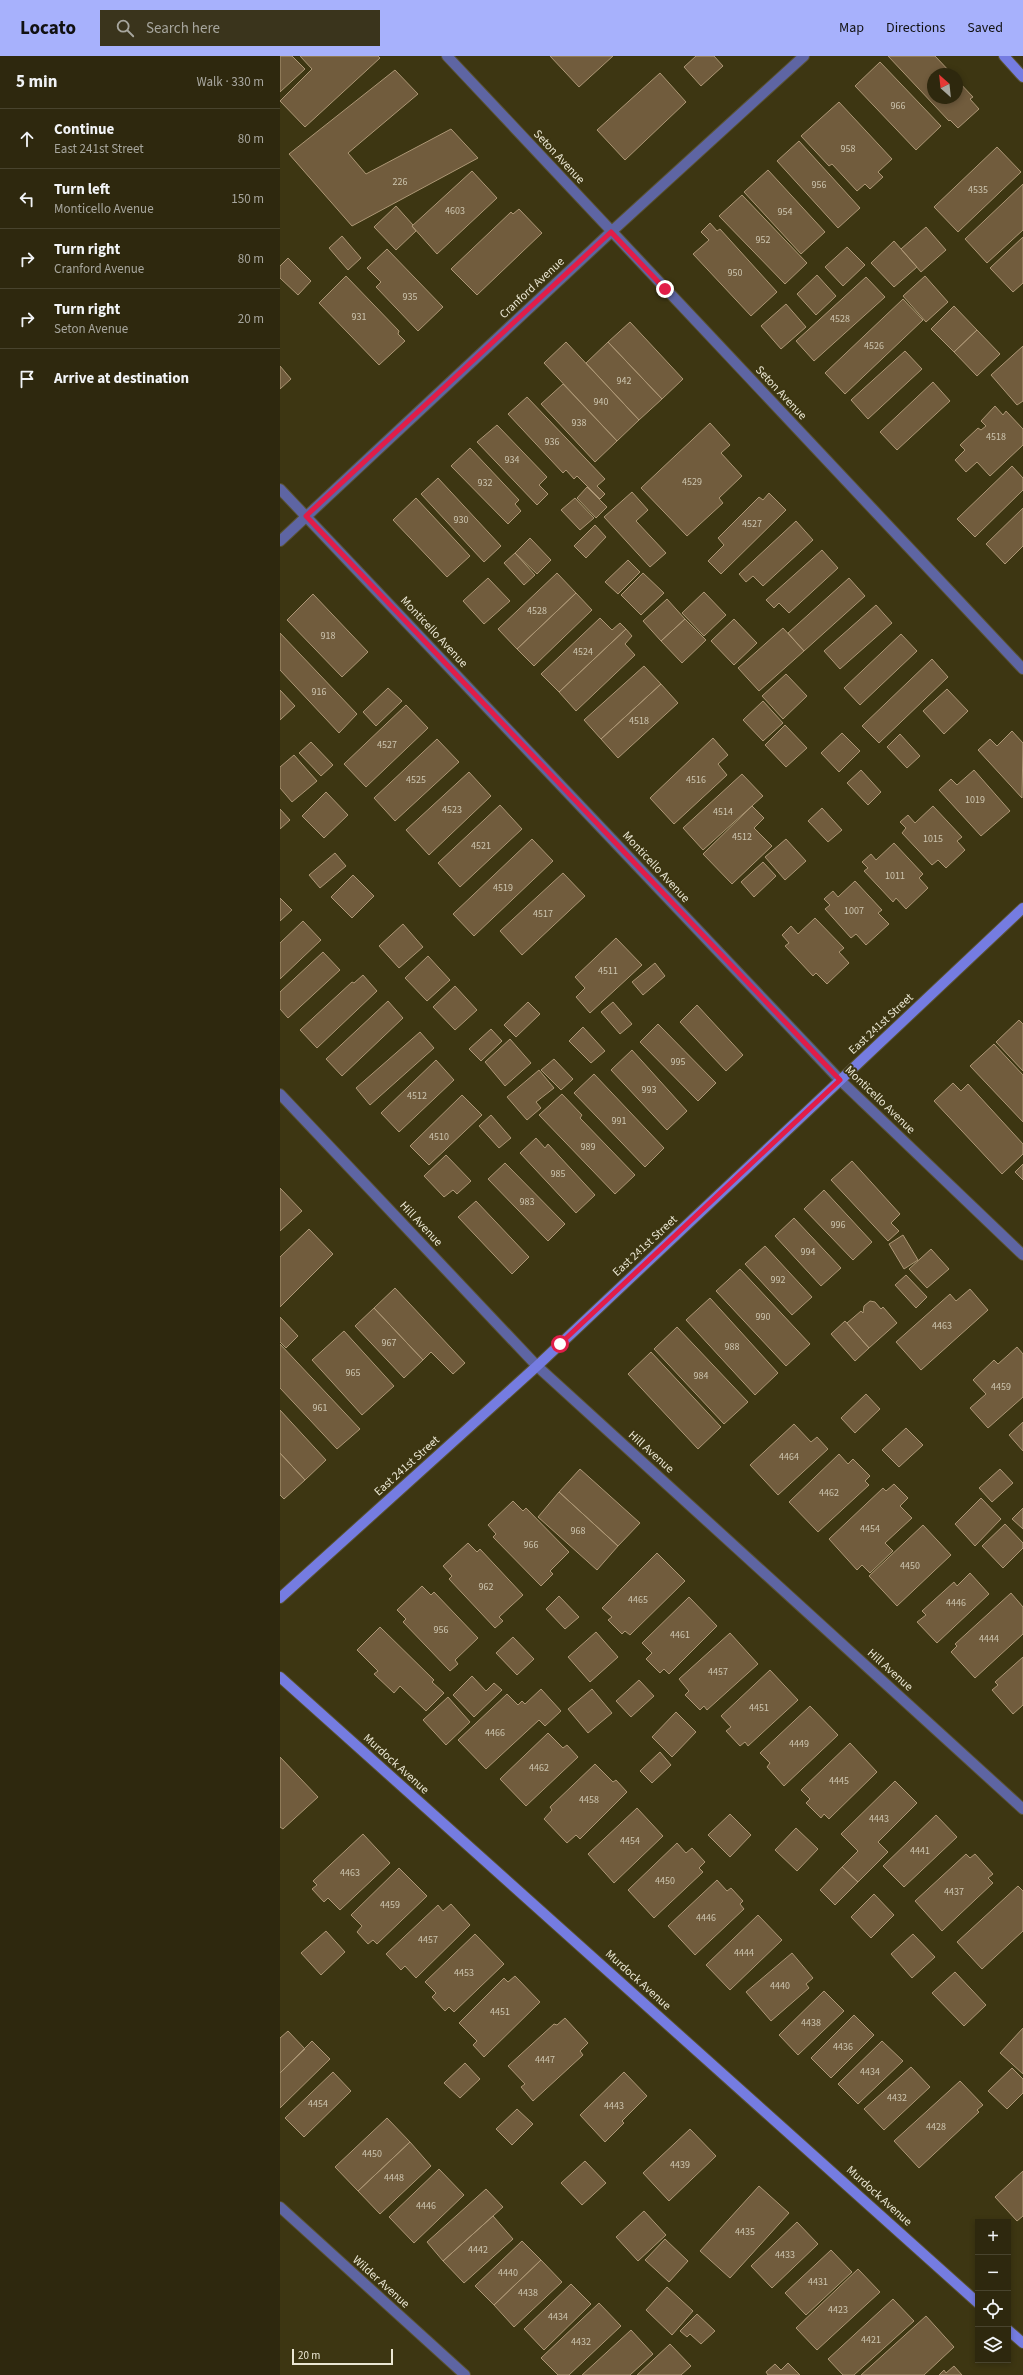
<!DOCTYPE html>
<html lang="en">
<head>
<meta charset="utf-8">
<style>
  :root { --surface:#2e280e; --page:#3a341c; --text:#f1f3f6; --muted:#a7a69e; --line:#49442e; --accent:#a7b1fc }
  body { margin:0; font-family:"Source Sans 3",sans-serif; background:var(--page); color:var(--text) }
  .controls { position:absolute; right:12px; bottom:12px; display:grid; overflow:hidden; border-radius:0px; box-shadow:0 2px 6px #0003 }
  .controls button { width:36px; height:36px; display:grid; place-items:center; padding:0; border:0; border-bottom:1px solid var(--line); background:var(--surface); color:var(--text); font:20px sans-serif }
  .compass { position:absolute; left:647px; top:12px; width:36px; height:36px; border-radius:50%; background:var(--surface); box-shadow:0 2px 6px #0003; rotate:333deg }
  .scale { position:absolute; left:12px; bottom:10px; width:101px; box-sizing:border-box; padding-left:4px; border:2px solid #ebe7d3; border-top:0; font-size:11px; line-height:14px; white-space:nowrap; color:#ebe7d3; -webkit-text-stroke:3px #3d3612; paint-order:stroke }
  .stop { position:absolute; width:12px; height:12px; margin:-9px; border:3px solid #e11d48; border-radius:50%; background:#fff }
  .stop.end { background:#e11d48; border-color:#fff; box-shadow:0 1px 4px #0008 }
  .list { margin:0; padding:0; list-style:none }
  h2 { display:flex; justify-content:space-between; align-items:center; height:52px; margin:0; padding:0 16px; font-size:17px }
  h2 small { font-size:13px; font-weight:400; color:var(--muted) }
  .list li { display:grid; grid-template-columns:26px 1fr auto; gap:12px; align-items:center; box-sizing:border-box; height:60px; padding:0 16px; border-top:1px solid var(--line) }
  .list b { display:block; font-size:15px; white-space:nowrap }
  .list p { margin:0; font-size:13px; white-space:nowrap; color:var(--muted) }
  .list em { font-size:13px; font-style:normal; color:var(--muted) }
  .icon { flex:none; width:22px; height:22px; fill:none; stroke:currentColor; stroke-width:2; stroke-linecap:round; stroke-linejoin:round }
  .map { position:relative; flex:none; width:743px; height:2319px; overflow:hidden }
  header { display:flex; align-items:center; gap:24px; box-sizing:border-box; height:56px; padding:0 20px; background:var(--accent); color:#111 }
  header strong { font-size:19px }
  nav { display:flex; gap:22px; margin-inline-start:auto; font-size:14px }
  .search { width:280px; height:36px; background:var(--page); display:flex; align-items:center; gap:10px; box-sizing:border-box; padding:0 14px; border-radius:0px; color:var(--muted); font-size:15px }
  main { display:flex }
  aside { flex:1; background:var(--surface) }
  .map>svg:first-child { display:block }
</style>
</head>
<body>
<header>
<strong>Locato</strong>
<div class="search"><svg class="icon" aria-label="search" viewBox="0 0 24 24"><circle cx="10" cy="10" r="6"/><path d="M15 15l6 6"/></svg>Search here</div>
<nav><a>Map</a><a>Directions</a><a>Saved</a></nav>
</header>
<main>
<aside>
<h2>5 min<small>Walk · 330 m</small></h2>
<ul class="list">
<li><svg class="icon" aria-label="ahead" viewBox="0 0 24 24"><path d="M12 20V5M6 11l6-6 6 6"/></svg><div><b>Continue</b><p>East 241st Street</p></div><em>80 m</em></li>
<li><svg class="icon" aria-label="left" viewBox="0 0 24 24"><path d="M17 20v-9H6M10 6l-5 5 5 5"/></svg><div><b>Turn left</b><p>Monticello Avenue</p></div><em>150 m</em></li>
<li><svg class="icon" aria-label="right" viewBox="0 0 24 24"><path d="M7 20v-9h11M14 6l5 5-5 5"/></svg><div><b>Turn right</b><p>Cranford Avenue</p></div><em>80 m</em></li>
<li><svg class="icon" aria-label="right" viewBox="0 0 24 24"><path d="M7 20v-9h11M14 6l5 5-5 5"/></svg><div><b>Turn right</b><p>Seton Avenue</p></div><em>20 m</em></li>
<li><svg class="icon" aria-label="arrive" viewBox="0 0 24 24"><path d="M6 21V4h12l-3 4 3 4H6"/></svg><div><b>Arrive at destination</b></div></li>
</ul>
</aside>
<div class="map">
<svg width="743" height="2319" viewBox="0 0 743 2319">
  <rect width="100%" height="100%" fill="#3d3612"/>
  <path fill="#715c3d" stroke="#ad9775" d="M0,0H12L25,13L0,36Z
    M20,0H98L100,2L25,71L0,45L32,13Z
    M270,0H333L299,31Z
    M416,0H434L443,10L421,30L404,11Z
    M608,0H655L672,18H653V42H677V24L693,41L690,43L699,53L678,72L670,64L669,65Z
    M600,6L661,70L636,94L575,30Z
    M115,14L138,38L68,97L86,118L171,73L198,102L72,170L9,98Z
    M380,17L406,46L345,104L317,74Z
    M559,46L612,103L598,116L603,121L590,133L585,128L577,135L552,108L549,110L521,80Z
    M519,85L580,152L558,172L497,105Z
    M717,91L741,116L678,176L654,151Z
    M488,114L545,176L521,198L464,136Z
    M192,115L217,142L157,198L132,170Z
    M743,128V174L707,207L685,183Z
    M462,139L527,207L505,228L439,160Z
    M116,150L133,169L132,170L136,175L116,194L94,171Z
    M239,153L262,177L197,239L171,213L231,156L233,158Z
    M430,167L437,175L440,173L497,236L471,260L413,198L429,184L421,176Z
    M646,171L666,194L641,216L621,193Z
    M62,180L81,202L68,214L49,192Z
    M743,181V227L733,236L710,212Z
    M614,185L637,211L614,231L591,207Z
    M567,191L585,209L563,230L545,211Z
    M107,193L163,251L138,275L96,231L101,226L87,212Z
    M8,202L31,225L18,239L0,222V210Z
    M537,219L556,240L536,259L517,238Z
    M66,220L119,275L118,278L125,285L99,309L39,247Z
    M645,220L668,246L646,266L623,240Z
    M586,221L605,241L534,305L516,285Z
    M623,243L643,264L565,338L545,317Z
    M506,248L526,271L501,293L481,270Z
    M674,250L697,274L674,296L651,273Z
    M350,266L403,323L382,343L328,286Z
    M697,274L720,298L697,320L674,296Z
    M286,286L359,364L337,385L264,307Z
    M328,286L382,343L359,364L306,307Z
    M743,290V345L737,349L711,319Z
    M625,295L642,313L588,363L571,344Z
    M0,310L11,323L0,333Z
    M653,326L670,345L617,394L600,376Z
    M283,328L337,385L315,406L261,348Z
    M247,341L325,423L317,430L325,438L320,443L297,420L294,423L286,414L283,417L228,358Z
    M715,350L723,359L726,355L743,373V389L710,420L697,406L686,416L675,404L685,394L680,389L698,372L701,374L706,370L701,365Z
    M430,367L450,389L441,397L462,420L439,442L443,447L407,480L361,432Z
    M217,369L267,421L259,429L268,438L257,449L197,386Z
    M190,392L239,444L235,448L241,455L228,468L171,410Z
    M732,410L743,422V434L695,481L677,463Z
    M158,422L221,490L204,506L141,438Z
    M307,431L327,451L316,462L297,442Z
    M352,436L368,454L356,465L386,497L370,511L324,461Z
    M489,437L506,454L441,518L428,505L444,489L438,482L479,441L483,444Z
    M136,442L190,500L167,521L113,464Z
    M295,442L314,462L300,474L281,454Z
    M743,452V490L725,508L706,488Z
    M516,465L533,484L483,530L473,520L466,526L459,518Z
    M315,469L326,481L306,502L294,490Z
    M250,482L271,504L257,518L235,497Z
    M542,494L558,512L509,557L499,547L494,552L486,544Z
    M235,497L255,519L244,529L224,507Z
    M348,504L360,516L338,538L325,526Z
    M277,517L296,537L237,593L218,573Z
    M363,517L384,537L361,559L341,539Z
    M208,522L230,545L204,568L183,545Z
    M569,522L585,540L524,595L508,577Z
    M424,536L446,559L424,580L402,557Z
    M296,537L312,554L254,610L237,593Z
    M33,538L88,596L62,621L7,564Z
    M387,543L405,563L381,585L363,565Z
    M596,549L612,567L560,613L544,595Z
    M320,562L332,574L340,567L346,573L279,636L261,618Z
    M405,563L426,584L402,607L381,585Z
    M454,563L477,587L454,609L431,585Z
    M503,572L524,595L479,635L458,612Z
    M346,573L352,580L345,588L355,599L296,655L279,636Z
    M0,577L77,658L59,677L0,614Z
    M621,578L637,595L580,649L564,632Z
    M652,603L668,621L599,687L582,670Z
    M364,610L381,628L321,683L304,664Z
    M506,618L527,640L503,663L482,640Z
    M381,628L398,647L338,702L321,683Z
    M108,632L122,645L96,670L83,656Z
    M667,633L688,655L664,678L643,655Z
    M0,634L15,650L0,664Z
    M483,645L503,667L483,685L463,664Z
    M126,649L148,672L86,731L64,708Z
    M505,669L527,692L506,711L485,689Z
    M732,675L743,687L742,742L698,694L710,683L717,690Z
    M562,677L580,695L559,716L541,697Z
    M620,678L640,700L627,712L607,691Z
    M433,682L448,699L438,708L447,719L394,768L370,742Z
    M157,683L179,706L115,765L94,742Z
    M31,686L53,709L41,720L19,697Z
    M14,699L37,725L12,746L0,732V711Z
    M581,714L601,736L588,749L567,727Z
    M694,714L730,755L701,780L659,734L671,723L677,729Z
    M189,716L211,740L149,799L126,774Z
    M462,718L483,740L423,794L403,772Z
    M46,736L68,759L44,782L22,760Z
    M220,749L242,773L180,831L158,807Z
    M472,750L484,762L474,772L492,790L452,828L423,798Z
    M653,750L682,781L677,785L685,794L666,812L658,804L652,809L622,777L626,772L620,766L628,759L635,767Z
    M542,752L562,774L548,786L528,765Z
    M0,753L10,764L0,773Z
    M252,783L273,805L194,880L173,858Z
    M506,783L526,805L505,824L485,801Z
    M614,787L643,818L639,822L648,832L626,853L616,842L613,846L584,815L588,812L582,806L591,798L596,804Z
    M55,797L66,810L40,832L29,819Z
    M483,806L496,820L474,841L461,826Z
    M283,817L305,840L242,899L220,875Z
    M73,819L94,840L72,862L51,841Z
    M575,825L602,854L598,857L609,868L586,889L576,878L571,882L545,853L550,849L544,843L553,835L558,841Z
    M0,842L12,854L0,865Z
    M535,862L564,892L559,896L569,907L547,928L536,917L533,920L505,890L509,887L502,879L511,870L518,878Z
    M23,865L41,884L0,923V887Z
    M123,868L143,891L119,912L99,890Z
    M336,882L362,909L310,957L296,941L305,932L295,921Z
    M43,896L60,914L8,962L0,953V936Z
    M148,900L170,924L147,945L125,922Z
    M375,907L385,920L363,939L352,926Z
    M83,919L97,935L37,992L20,974L72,926L74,927Z
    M175,930L197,954L175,974L153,951Z
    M108,945L123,962L62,1020L46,1003Z
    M248,946L260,958L236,981L224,969Z
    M333,946L352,968L340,978L321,956Z
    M417,949L463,999L446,1015L400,966Z
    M739,964L743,968V1015L716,986Z
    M378,968L436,1027L418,1045L360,986Z
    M303,971L325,995L311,1007L289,985Z
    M211,973L222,985L201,1005L189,993Z
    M140,976L154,992L90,1049L76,1032Z
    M230,983L251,1007L225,1030L205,1006Z
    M714,988L743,1019V1066L690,1010Z
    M352,994L407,1055L387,1074L331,1014Z
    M274,1003L293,1023L281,1034L261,1014Z
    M156,1004L174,1024L119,1076L101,1057Z
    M259,1014L274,1032L256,1046L261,1052L247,1064L227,1041Z
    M314,1018L384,1092L365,1111L294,1037Z
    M673,1027L681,1035L688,1028L743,1088V1098L722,1118L654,1045Z
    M282,1038L302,1059L300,1062L355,1119L335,1138L259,1059Z
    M182,1039L202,1059L149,1109L130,1090Z
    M211,1059L231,1082L219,1092L199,1070Z
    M256,1082L265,1092L268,1088L315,1139L296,1157L240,1097Z
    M166,1099L191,1125L177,1138L173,1134L164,1141L144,1120Z
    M572,1105L620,1158L611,1167L619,1175L608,1185L551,1124Z
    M225,1107L285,1168L268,1185L208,1123Z
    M743,1108V1124L735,1116Z
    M0,1132L22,1155L0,1175Z
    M544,1134L592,1186L573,1204L524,1153Z
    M196,1145L249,1201L232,1218L178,1161Z
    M514,1162L561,1212L541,1230L495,1180Z
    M29,1173L53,1198L0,1251V1201Z
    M623,1179L638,1204L624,1213L609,1188Z
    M485,1190L532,1241L512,1259L465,1208Z
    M651,1193L669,1213L647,1232L629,1213Z
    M460,1213L530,1288L506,1310L436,1235Z
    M626,1219L647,1241L636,1252L615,1229Z
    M115,1232L185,1307L173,1318L151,1296L143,1304L94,1252Z
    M690,1233L708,1254L641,1314L616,1286L670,1238L676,1245Z
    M430,1242L498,1317L475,1339L406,1264Z
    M590,1245L595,1246L601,1253L603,1251L617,1267L589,1292L567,1267L581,1255L583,1257L584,1250Z
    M94,1252L143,1304L124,1322L75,1270Z
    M0,1261L18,1280L6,1292L0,1286Z
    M565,1265L589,1292L575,1305L551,1278Z
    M397,1271L468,1346L444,1368L374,1293Z
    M64,1275L114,1330L82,1359L32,1304Z
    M0,1288L80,1373L57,1393L0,1332Z
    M737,1291L743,1298V1341L708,1372L690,1352L706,1338L693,1324L714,1304L718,1308Z
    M371,1296L441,1371L418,1393L348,1318Z
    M586,1338L600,1353L575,1377L561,1362Z
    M0,1354L46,1404L25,1424L0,1397Z
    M743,1366V1395L729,1379Z
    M514,1368L531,1386L537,1381L548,1393L498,1439L470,1409Z
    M626,1372L643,1389L619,1411L602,1394Z
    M0,1397L25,1424L4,1443L0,1439Z
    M559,1398L568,1408L573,1403L590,1420L585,1425L589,1429L538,1476L509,1446Z
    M300,1413L360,1467L338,1490L279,1436Z
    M720,1413L733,1427L712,1446L699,1432Z
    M614,1428L628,1442L620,1450L632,1462L605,1487L613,1495L590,1517L582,1509L577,1514L549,1483L603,1432L606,1435Z
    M279,1436L338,1490L317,1514L258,1461Z
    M701,1442L721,1463L695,1490L675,1468Z
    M233,1445L243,1455L246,1452L289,1496L270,1515L273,1518L261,1530L213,1481L216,1478L208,1469Z
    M743,1452V1473L732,1463Z
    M725,1468L743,1487V1492L723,1512L702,1490Z
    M643,1469L671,1499L617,1550L589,1520Z
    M188,1487L197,1496L200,1493L243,1539L219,1561L223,1565L215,1572L169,1523L172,1520L163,1510Z
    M377,1497L405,1525L350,1579L345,1575L342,1578L328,1564L332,1561L322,1552Z
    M690,1517L709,1538L657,1587L637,1566L646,1559L642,1555L674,1526L677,1530Z
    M142,1530L151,1539L154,1536L198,1582L175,1604L178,1608L170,1615L123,1566L126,1563L117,1554Z
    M731,1537L743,1551V1578L695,1622L671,1596L677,1590L675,1588Z
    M279,1540L299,1561L285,1573L266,1553Z
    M409,1541L437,1570L389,1618L384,1613L380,1617L366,1603L372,1597L362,1587Z
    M100,1571L154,1624L152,1626L164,1637L146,1655L120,1630L114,1637L94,1618L98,1615L77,1594Z
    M316,1576L338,1601L310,1626L288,1601Z
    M450,1577L478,1608L427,1654L424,1650L420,1654L405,1639L409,1635L399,1623Z
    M233,1581L254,1603L237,1619L216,1597Z
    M743,1601V1649L733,1658L712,1634L718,1629L715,1626Z
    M490,1614L518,1644L468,1690L465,1686L460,1690L446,1675L451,1671L441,1660Z
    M192,1620L206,1635L214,1627L222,1634L194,1661L173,1639Z
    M359,1624L374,1640L351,1661L336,1645Z
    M261,1633L281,1655L265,1670L259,1664L206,1713L178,1684L227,1638L238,1649L242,1645L245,1648Z
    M312,1633L332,1657L308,1677L288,1653Z
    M168,1641L190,1666L166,1689L143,1664Z
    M530,1650L558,1679L504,1730L487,1711L490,1707L480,1697Z
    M396,1656L416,1676L392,1701L372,1681Z
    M268,1677L283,1692L287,1689L298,1701L246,1750L220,1723Z
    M570,1687L597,1716L549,1763L544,1758L541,1762L526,1747L530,1743L521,1734Z
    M380,1696L391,1709L372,1727L360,1715Z
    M0,1701L38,1741L3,1773L0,1771Z
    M315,1708L333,1726L336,1724L347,1736L300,1783L296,1779L287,1787L264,1763L272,1754L270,1751Z
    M615,1725L637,1747L598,1786L608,1796L578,1826L562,1811L578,1795L561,1778Z
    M357,1752L383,1780L334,1827L308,1798Z
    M450,1758L471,1779L450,1801L428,1779Z
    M656,1759L677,1781L624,1831L603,1810Z
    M516,1772L538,1793L517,1815L495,1794Z
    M83,1778L110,1807L60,1854L48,1842L44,1846L32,1833L37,1829L33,1825Z
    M397,1787L406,1797L412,1792L425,1806L419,1812L423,1816L374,1862L348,1834Z
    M686,1798L690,1802L695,1798L713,1818L708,1822L713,1827L662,1875L635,1845Z
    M562,1811L578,1826L555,1849L540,1834Z
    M119,1812L147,1840L97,1888L93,1884L88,1888L77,1876L82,1870L71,1859Z
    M437,1824L447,1835L451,1832L463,1845L460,1848L464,1853L415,1899L388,1870Z
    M738,1830L743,1835V1875L702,1913L677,1886Z
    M594,1838L614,1859L591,1882L571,1861Z
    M171,1848L190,1869L136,1922L125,1910L121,1914L106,1898L158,1849L163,1855Z
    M478,1859L502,1884L450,1934L426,1909Z
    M46,1875L65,1896L41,1919L21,1897Z
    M195,1878L224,1908L174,1956L169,1951L165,1955L152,1941L156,1937L145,1926Z
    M633,1878L655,1901L632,1922L611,1898Z
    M512,1897L533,1922L526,1928L529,1932L491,1965L466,1936Z
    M675,1916L706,1949L684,1970L652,1937Z
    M235,1920L260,1946L204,2001L193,1989L197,1985L179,1967L224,1922L228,1926Z
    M544,1935L564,1955L518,1999L499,1979Z
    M574,1959L594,1979L551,2022L531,2002Z
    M285,1962L308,1987L300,1995L303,1999L253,2045L241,2031L245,2028L228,2010L274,1968L277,1969Z
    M743,1972V2018L720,1997Z
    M8,1975L25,1993L0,2017V1982Z
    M32,1985L50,2003L0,2052V2017Z
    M602,1985L623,2005L578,2048L558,2028Z
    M185,2007L200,2023L180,2042L164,2027Z
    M631,2011L650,2031L604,2074L584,2053Z
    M732,2012L743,2023V2037L727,2053L708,2035Z
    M53,2016L71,2035L24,2081L5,2062Z
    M344,2016L367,2040L342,2065L344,2067L325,2086L300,2059Z
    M680,2025L703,2049L697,2054L699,2056L639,2112L614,2085Z
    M237,2053L253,2068L232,2089L216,2073Z
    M107,2062L130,2086L78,2135L55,2111Z
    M410,2073L436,2100L389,2145L363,2117Z
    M130,2086L151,2110L100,2158L78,2135Z
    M305,2105L326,2127L302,2149L281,2127Z
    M159,2113L184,2139L134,2187L109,2161Z
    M743,2115V2160L737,2165L715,2141Z
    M479,2130L509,2157L450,2222L420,2195Z
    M206,2133L223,2151L163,2205L147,2186Z
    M364,2155L386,2179L358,2205L336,2181Z
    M213,2160L233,2183L184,2227L163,2205Z
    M517,2166L538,2188L492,2232L471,2210Z
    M385,2183L408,2205L389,2226L365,2204Z
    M242,2185L261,2204L214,2249L195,2230Z
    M551,2194L572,2216L526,2259L505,2237Z
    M261,2204L282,2226L234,2271L214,2249Z
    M578,2213L600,2236L537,2294L516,2272Z
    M291,2228L311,2248L264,2294L244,2273Z
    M387,2231L413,2255L392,2279L366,2254Z
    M613,2243L634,2265L574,2319H563L548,2303Z
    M319,2247L341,2270L289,2319H278L261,2302Z
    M417,2258L435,2275L421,2288L410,2278L407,2281L400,2275Z
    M646,2260L674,2291L644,2319H581Z
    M351,2274L373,2298L350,2319H302Z
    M390,2288L411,2310L401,2319H357Z
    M508,2307L520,2319H488L486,2316L495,2308L501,2314Z
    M674,2310L682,2319H659L664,2314L666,2317Z"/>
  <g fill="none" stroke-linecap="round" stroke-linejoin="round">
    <g stroke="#595231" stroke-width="12">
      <path id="street" d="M167,0L743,613
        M0,433L560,1024L743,1199
        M0,485L331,176L524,0
        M0,1038L257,1310L743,1753
        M0,2151L185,2319"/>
    </g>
    <g stroke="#595231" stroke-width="12">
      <path id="secondary" d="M724,0L743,21
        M0,1542L257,1310L743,852
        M0,1621L698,2247
        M728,2274L743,2287"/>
    </g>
    <use href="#street" stroke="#5e65a3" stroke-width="10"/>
    <use href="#secondary" stroke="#757ce1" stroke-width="10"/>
  </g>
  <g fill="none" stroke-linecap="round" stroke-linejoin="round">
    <path stroke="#e11d48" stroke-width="5" d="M280,1288L560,1024L26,460L331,176L385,233"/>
  </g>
  <g text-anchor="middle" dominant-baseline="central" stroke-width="4" stroke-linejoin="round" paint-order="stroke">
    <g font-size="10" fill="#ccc4ae">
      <text x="618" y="50">966</text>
      <text x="568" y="93">958</text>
      <text x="120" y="126">226</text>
      <text x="539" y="129">956</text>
      <text x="698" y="134">4535</text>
      <text x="175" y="155">4603</text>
      <text x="505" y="156">954</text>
      <text x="483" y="184">952</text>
      <text x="455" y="217">950</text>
      <text x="130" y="241">935</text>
      <text x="79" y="261">931</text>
      <text x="560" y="263">4528</text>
      <text x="594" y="290">4526</text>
      <text x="344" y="325">942</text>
      <text x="321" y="346">940</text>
      <text x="299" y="367">938</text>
      <text x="716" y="381">4518</text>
      <text x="272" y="386">936</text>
      <text x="232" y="404">934</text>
      <text x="412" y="426">4529</text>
      <text x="205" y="427">932</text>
      <text x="181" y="464">930</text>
      <text x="472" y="468">4527</text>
      <text x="257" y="555">4528</text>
      <text x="48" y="580">918</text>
      <text x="303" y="596">4524</text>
      <text x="39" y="636">916</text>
      <text x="359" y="665">4518</text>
      <text x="107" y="689">4527</text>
      <text x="136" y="724">4525</text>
      <text x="416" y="724">4516</text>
      <text x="695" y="744">1019</text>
      <text x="172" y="754">4523</text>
      <text x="443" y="756">4514</text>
      <text x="462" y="781">4512</text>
      <text x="653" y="783">1015</text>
      <text x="201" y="790">4521</text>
      <text x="615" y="820">1011</text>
      <text x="223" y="832">4519</text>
      <text x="574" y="855">1007</text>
      <text x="263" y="858">4517</text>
      <text x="328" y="915">4511</text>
      <text x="398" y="1006">995</text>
      <text x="369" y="1034">993</text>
      <text x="137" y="1040">4512</text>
      <text x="339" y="1065">991</text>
      <text x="159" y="1081">4510</text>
      <text x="308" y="1091">989</text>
      <text x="278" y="1118">985</text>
      <text x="247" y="1146">983</text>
      <text x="558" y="1169">996</text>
      <text x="528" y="1196">994</text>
      <text x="498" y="1224">992</text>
      <text x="483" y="1261">990</text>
      <text x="662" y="1270">4463</text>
      <text x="109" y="1287">967</text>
      <text x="452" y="1291">988</text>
      <text x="73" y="1317">965</text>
      <text x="421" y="1320">984</text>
      <text x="721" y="1331">4459</text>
      <text x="40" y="1352">961</text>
      <text x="509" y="1401">4464</text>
      <text x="549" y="1437">4462</text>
      <text x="590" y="1473">4454</text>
      <text x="298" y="1475">968</text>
      <text x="251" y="1489">966</text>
      <text x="630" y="1510">4450</text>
      <text x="206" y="1531">962</text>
      <text x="358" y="1544">4465</text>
      <text x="676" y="1547">4446</text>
      <text x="161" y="1574">956</text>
      <text x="400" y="1579">4461</text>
      <text x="709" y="1583">4444</text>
      <text x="438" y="1616">4457</text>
      <text x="479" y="1652">4451</text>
      <text x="215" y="1677">4466</text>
      <text x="519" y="1688">4449</text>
      <text x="259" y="1712">4462</text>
      <text x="559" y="1725">4445</text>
      <text x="309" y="1744">4458</text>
      <text x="599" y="1763">4443</text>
      <text x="350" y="1785">4454</text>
      <text x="640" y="1795">4441</text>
      <text x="70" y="1817">4463</text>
      <text x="385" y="1825">4450</text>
      <text x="674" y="1836">4437</text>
      <text x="110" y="1849">4459</text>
      <text x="426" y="1862">4446</text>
      <text x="148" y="1884">4457</text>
      <text x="464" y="1897">4444</text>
      <text x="184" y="1917">4453</text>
      <text x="500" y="1930">4440</text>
      <text x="220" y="1956">4451</text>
      <text x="531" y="1967">4438</text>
      <text x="563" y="1991">4436</text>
      <text x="265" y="2004">4447</text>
      <text x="590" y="2016">4434</text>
      <text x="617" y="2042">4432</text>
      <text x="38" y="2048">4454</text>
      <text x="334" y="2050">4443</text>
      <text x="656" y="2071">4428</text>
      <text x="92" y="2098">4450</text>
      <text x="400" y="2109">4439</text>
      <text x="114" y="2122">4448</text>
      <text x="146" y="2150">4446</text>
      <text x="465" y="2176">4435</text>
      <text x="198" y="2194">4442</text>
      <text x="505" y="2199">4433</text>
      <text x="228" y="2217">4440</text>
      <text x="538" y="2226">4431</text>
      <text x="248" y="2237">4438</text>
      <text x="558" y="2254">4423</text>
      <text x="278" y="2261">4434</text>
      <text x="591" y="2284">4421</text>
      <text x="301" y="2286">4432</text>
    </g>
    <g font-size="12" fill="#ebe7d3" stroke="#3d3612">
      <text transform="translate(279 101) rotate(47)">Seton Avenue</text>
      <text transform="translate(252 232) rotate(-43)">Cranford Avenue</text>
      <text transform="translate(501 337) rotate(47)">Seton Avenue</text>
      <text transform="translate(154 576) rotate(47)">Monticello Avenue</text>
      <text transform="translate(376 811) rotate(47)">Monticello Avenue</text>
      <text transform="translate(601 968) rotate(-43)">East 241st Street</text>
      <text transform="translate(600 1044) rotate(44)">Monticello Avenue</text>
      <text transform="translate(141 1168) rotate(47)">Hill Avenue</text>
      <text transform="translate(365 1190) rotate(-43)">East 241st Street</text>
      <text transform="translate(371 1396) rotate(42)">Hill Avenue</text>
      <text transform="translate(127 1410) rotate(-42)">East 241st Street</text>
      <text transform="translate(610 1614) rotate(42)">Hill Avenue</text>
      <text transform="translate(116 1708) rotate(42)">Murdock Avenue</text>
      <text transform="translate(358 1924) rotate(42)">Murdock Avenue</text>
      <text transform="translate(599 2140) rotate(42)">Murdock Avenue</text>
      <text transform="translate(101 2226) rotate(42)">Wilder Avenue</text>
    </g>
  </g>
</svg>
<div class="controls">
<button>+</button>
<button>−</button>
<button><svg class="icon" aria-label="locate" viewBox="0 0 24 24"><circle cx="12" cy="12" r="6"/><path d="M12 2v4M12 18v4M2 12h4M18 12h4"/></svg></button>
<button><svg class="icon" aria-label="layers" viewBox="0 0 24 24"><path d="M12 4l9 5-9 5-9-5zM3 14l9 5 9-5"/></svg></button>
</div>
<svg class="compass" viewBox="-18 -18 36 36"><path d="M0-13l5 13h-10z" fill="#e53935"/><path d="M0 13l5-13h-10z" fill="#a7a69e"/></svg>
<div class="scale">20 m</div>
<div class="stop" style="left:280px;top:1288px"></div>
<div class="stop end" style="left:385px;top:233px"></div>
</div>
</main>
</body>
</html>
